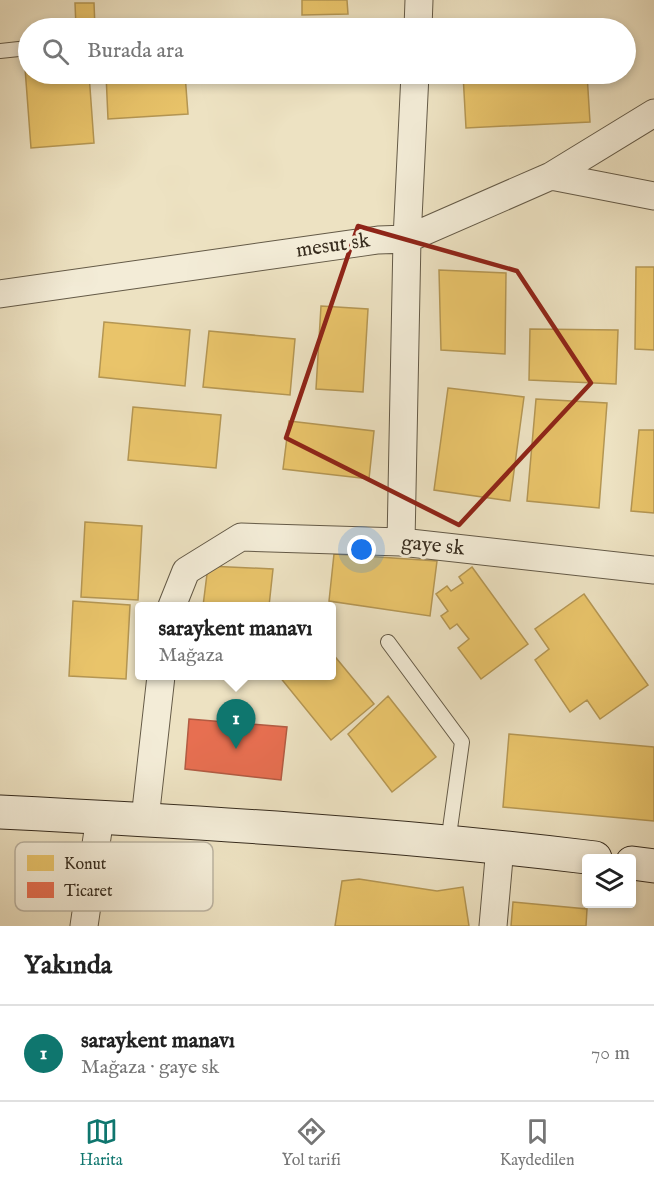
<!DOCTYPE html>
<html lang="tr">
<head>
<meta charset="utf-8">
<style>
  :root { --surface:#fff; --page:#f6f6f6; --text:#222; --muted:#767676; --line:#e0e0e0; --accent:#0f766e }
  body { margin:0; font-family:"IM FELL English",serif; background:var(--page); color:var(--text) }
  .controls { position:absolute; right:18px; bottom:18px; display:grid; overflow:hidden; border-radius:6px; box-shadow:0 3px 9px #0003 }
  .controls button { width:54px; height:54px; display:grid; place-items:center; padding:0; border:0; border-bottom:2px solid var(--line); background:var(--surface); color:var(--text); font:30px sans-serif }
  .you { position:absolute; left:362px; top:550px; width:21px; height:21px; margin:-15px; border:4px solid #fff; border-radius:50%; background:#1a73e8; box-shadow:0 0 0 9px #1a73e833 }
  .badge { display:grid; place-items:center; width:39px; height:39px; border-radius:50%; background:var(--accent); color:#fff; font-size:20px; font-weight:700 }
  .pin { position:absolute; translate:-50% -50px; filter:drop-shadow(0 2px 3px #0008) }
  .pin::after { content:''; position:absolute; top:32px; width:21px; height:18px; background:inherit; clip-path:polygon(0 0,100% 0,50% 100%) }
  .popup { position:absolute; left:135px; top:602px; width:201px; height:78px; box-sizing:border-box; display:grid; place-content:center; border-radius:6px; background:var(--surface); filter:drop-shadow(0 2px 4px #0005); font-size:20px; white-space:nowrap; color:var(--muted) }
  .popup b { font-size:22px; color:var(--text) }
  .popup::after { content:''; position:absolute; left:50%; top:100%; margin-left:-12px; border:12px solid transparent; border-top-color:var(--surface) }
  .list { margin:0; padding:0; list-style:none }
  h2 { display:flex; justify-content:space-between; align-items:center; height:78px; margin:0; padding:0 24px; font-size:26px }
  h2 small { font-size:20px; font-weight:400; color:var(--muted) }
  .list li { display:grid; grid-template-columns:39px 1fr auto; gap:18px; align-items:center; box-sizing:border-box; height:96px; padding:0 24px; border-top:2px solid var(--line) }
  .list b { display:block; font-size:22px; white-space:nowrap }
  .list p { margin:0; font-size:20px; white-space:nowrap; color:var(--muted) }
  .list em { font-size:20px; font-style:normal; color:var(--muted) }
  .icon { flex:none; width:33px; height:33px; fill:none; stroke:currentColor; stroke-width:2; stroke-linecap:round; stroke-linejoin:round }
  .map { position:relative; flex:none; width:654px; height:926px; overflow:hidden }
  .search { position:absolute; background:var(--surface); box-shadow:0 3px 9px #0003; left:18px; right:18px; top:18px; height:66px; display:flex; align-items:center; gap:15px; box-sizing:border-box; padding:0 21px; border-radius:33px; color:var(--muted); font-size:22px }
  .sheet { height:174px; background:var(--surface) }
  nav { display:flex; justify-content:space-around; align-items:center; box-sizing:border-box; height:84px; border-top:2px solid var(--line); background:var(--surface); font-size:16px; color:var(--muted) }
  nav a { display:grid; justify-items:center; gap:3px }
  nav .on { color:var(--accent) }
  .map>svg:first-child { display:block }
</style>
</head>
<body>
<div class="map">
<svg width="654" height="926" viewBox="0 0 654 926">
  <rect width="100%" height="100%" fill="#ede2c2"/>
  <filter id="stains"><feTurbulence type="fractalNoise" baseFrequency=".00333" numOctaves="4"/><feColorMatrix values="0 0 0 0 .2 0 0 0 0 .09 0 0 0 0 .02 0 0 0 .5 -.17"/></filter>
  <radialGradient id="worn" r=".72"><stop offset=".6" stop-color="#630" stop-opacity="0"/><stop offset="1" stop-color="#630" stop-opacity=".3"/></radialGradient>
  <path fill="#e9c46a" stroke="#b49653" stroke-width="1.5" d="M302,0H347L348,14L302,15Z
    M75,3H94L95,28H76Z
    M25,68H28V74H89L94,143L31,148Z
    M106,74H185L188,114L108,119Z
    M463,74H587L590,122L466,128Z
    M636,267H654V350L635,349Z
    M439,270L506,273L505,354L441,350Z
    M321,306L368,309L363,392L316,389Z
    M104,322L190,330L185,386L99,377Z
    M530,329L618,330L616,384L529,380Z
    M209,331L295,339L290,395L203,387Z
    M448,388L524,397L510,501L434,490Z
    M536,399L607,403L599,508L527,501Z
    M133,407L221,415L216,468L128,460Z
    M289,421L374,431L369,479L283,469Z
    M639,430H654V513L631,511Z
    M85,522L142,526L138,600L81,597Z
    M334,554L437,561L430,616L329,601Z
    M208,566L273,569L269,606H203Z
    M472,567L528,644L481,679L458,648L469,639L457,624L450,629L441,616L448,611L436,594L447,586L451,591L463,583L459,577Z
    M584,594L648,685L600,719L587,700L570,712L535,660L549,649L535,629Z
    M73,601L130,605L126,679L69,676Z
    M332,653L374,704L331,740L279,676H332Z
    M388,696L436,757L392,792L348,734Z
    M509,734L654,747V821L503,807Z
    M359,879L437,891L463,887L469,926H335L342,881Z
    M513,902L587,909L586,926H511Z"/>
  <path fill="#e76f51" stroke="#b25b42" stroke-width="1.5" d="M189,719L287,727L281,780L185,769Z"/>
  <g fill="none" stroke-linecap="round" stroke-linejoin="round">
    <g stroke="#645a47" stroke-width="16">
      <path id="lane" d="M236,27L261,28
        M0,51L28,48
        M388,642L462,742L448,843"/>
    </g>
    <g stroke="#645a47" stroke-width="29">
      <path id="street" d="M418,28L419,0
        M551,176L654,113
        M0,294L378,240L407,239L551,176L654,196
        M401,542L407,239L415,74
        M172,606L186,571L241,537L401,542L654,570
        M145,819L161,676
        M84,926L100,817
        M493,926L500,847"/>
    </g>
    <g stroke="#372c1e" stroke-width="35">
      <path id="secondary" d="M0,812C199,822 398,834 595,858
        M632,863L654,866"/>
    </g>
    <use href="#lane" stroke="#f3ecd7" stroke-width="14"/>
    <use href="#street" stroke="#f3ecd7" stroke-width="27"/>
    <use href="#secondary" stroke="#f3ecd7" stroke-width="33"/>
  </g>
  <path fill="none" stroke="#8f2418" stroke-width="4.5" stroke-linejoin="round" d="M358,226L517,271L591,383L459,525L286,438Z"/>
  <g text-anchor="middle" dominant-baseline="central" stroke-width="6" stroke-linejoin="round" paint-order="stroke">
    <g font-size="21" fill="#372c1e" stroke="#f3ecd7">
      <text transform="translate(333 246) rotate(-8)">mesut sk</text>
      <text transform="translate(433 546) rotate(6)">gaye sk</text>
    </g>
  </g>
  <rect x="15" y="842" width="198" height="69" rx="9" fill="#f3ecd7" stroke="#bbb2a0" stroke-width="1.5"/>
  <rect x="27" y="855" width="27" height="16" fill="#e9c46a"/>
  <rect x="27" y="882" width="27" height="16" fill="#e76f51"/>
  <g font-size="16" fill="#372c1e">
    <text x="64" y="869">Konut</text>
    <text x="64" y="896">Ticaret</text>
  </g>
  <rect width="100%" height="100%" filter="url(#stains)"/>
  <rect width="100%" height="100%" fill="url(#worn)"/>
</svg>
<div class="controls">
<button><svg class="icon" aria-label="layers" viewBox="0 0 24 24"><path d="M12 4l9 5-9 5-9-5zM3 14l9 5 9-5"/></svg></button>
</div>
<div class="you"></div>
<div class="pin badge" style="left:236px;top:749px">1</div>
<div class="popup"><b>saraykent manavı</b>Mağaza</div>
<div class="search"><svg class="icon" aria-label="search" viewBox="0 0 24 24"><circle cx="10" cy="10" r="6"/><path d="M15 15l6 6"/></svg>Burada ara</div>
</div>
<section class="sheet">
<h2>Yakında<small></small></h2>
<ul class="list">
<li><span class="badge">1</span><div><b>saraykent manavı</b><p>Mağaza · gaye sk</p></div><em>70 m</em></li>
</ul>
</section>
<nav>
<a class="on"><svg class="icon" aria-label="map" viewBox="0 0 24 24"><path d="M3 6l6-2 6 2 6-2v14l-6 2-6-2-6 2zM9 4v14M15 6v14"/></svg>Harita</a>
<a><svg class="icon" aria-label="directions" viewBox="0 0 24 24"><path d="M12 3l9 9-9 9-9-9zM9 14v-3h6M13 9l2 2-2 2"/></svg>Yol tarifi</a>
<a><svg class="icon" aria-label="saved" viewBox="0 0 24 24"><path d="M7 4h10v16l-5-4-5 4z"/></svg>Kaydedilen</a>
</nav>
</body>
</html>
